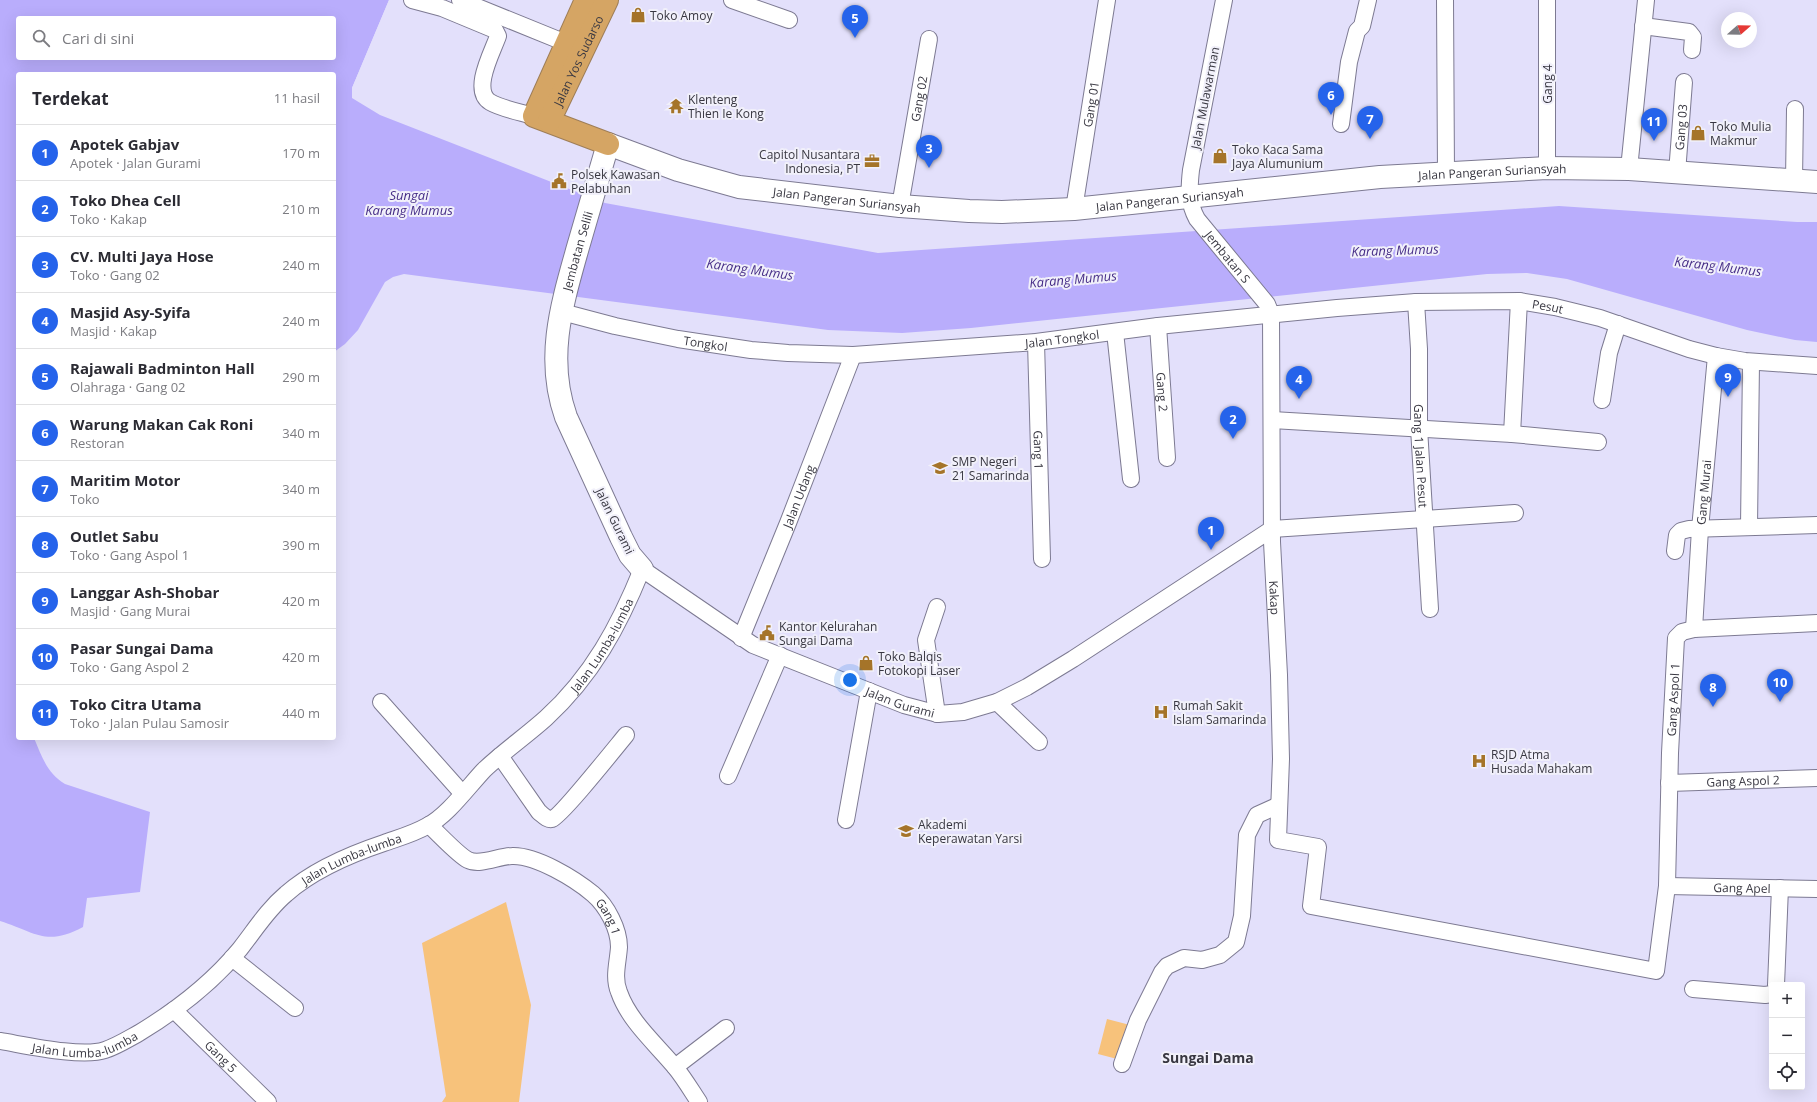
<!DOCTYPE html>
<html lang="id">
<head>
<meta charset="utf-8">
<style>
  :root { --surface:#fff; --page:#f7f7f7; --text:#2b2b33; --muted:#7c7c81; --line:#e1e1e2; --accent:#2563eb }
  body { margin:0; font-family:"Open Sans",sans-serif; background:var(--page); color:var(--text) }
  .controls { position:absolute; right:12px; bottom:12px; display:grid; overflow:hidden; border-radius:4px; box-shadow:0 4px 16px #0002 }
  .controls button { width:36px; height:36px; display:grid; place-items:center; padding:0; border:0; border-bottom:1px solid var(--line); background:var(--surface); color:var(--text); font:20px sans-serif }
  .compass { position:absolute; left:1721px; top:12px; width:36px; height:36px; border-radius:50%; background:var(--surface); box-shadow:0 4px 16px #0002; rotate:70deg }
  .you { position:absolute; left:850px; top:680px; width:14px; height:14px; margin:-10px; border:3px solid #fff; border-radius:50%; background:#1a73e8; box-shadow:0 0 0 6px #1a73e833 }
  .badge { display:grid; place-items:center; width:26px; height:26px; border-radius:50%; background:var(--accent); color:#fff; font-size:13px; font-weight:700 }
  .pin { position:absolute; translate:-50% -33px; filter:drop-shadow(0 1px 2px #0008) }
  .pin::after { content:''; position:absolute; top:21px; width:14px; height:12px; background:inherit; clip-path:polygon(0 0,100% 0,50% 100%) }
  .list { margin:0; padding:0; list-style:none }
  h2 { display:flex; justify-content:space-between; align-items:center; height:52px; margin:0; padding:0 16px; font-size:17px }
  h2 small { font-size:13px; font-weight:400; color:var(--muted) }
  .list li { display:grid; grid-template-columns:26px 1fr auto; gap:12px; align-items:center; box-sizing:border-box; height:56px; padding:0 16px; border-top:1px solid var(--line) }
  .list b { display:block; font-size:15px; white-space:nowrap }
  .list p { margin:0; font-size:13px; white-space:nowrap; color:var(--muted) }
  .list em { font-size:13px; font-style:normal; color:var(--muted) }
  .icon { flex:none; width:22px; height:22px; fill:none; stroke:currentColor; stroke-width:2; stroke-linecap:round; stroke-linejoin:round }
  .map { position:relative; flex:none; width:1817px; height:1102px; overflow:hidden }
  .search { position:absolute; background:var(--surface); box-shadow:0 4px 16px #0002; left:16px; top:16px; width:320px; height:44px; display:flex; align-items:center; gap:10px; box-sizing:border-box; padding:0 14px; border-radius:4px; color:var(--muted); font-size:15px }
  .panel { position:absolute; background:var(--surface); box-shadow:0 4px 16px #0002; left:16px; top:72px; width:320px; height:668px; border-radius:4px }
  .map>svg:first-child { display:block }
</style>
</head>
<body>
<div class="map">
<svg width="1817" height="1102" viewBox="0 0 1817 1102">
  <rect width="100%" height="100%" fill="#e3e0fb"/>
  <path fill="#f7c27b" d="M506,902L531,1005L519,1102H442L446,1096L422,943Z
    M1107,1019L1130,1025L1121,1060L1098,1054Z"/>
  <path fill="#b9adfc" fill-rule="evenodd" d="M0,0H389L352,88V98L380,115L605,203L878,253L1559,206L1797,222H1817V342L1795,340L1747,330L1567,279L1527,273L1487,274L971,328L902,333L828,330L404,274L393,277L385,282L358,330L345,344L334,352V74H18V738H34C42,757 47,773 65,784L150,812L140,892L87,898L83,927C46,947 35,932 0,921ZM18,18H334V58H18Z"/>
  <path fill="#e3e0fb" d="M389,0H391L354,89L352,88Z"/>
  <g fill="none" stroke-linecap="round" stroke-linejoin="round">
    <g stroke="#7d7a92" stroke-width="18">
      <g id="street">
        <path d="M412,0L442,8L495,30L498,36C493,51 471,90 490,102C502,109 520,112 534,116"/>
        <path d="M460,0L566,43"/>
        <path d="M732,0L789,20"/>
        <path id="s1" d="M1224,0L1191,170C1189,188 1188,203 1197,219L1267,304L1271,314L1272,542L1279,675L1281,759L1278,840L1318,847L1311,906L1656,971L1667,886L1670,753L1676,638L1682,632L1694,629L1817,623"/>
        <path d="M1445,0L1446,173"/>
        <path d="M1547,0V168"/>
        <path d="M1643,26L1689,32L1693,37L1692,50"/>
        <path d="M1341,124L1349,62L1357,31L1362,26L1368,0"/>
        <path d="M1629,169L1646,0"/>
        <path id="s2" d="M1677,173L1684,82"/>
        <path d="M1794,181L1795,109"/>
        <path id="s3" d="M900,206L929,39"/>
        <path id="s4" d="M1074,209L1107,0"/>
        <path id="s5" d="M1416,302L1419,349V428L1430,609"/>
        <path id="s6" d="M562,312L615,326L678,339L751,350L788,353L853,355L1036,342L1158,326L1337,308L1416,302L1519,301L1555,307L1600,318L1689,349L1716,356L1745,361L1817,366"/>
        <path id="s7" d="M1158,326L1167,458"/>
        <path d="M1115,332L1131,479"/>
        <path id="s8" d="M1036,342L1042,559"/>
        <path d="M1602,400L1609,353L1618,324"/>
        <path d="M1272,420L1512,434L1598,442"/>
        <path d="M1512,434L1519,301"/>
        <path d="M1749,527L1751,362"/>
        <path d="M1675,551L1677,535L1681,531L1689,529L1817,525"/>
        <path id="s9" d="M1694,629L1700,529L1716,356"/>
        <path id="s10" d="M741,638L788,523L853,355"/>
        <path d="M381,702L462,793"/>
        <path d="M997,702L1039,742"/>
        <path d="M937,714L926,640L937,607"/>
        <path d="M500,756L539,812C543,815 547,820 552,819C561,816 616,747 626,735"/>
        <path d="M728,776L780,655"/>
        <path id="s11" d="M1669,783L1817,778"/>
        <path d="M846,820L869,691"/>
        <path id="s12" d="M429,825C438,833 458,855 468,860C480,866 499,856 512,856C536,855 575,879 593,894C607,906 619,929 619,947C618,963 613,977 619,992C629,1021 656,1044 675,1067C684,1078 691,1090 699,1102"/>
        <path id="s13" d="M1667,886L1817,889"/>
        <path d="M232,958L295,1008"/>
        <path d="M1776,985L1780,888"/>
        <path d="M1693,989L1765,995L1772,994"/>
        <path id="s14" d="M174,1010L268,1102"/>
        <path id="s15" d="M0,1041C25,1045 82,1058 105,1050C117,1046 128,1039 139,1033C177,1010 212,983 240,949C255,930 267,910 286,894C312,871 351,854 384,843C398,838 413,834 427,826C447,816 468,787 484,770C504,751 526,736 546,718C592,676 619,626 642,569L753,645L904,705L938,714L963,712L997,702L1027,687L1073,659L1272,529L1515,513"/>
        <path d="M1122,1064L1138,1020L1162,972L1167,966L1184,958L1202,960L1220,955L1236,942L1242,916L1247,835L1257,815L1279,805"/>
        <path d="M675,1067L726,1028"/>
      </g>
    </g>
    <g stroke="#7d7a92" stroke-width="24">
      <g id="secondary">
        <path id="s16" d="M642,569L630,555L621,537L566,417C545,358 562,304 578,247C588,212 598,178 608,144L678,170L739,187L900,206L969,211L1002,212L1074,209L1380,177L1547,168L1629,169L1817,182"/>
      </g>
    </g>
    <g stroke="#9e7e58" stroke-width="24">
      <g id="highway">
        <path d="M586,0L534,116L608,144"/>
        <path id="s17" d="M549,121L607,0"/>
      </g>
    </g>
    <use href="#street" stroke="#fff" stroke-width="16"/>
    <use href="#secondary" stroke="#fff" stroke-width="22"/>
    <use href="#highway" stroke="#d5a564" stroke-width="22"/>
  </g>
  <defs>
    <g id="shop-bare" transform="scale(1.2)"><path d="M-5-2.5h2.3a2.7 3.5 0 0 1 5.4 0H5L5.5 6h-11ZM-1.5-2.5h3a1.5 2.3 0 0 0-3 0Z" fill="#a57429" stroke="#f1f0fa" stroke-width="2.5" paint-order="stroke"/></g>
    <g id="temple-bare" transform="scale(1.2)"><path d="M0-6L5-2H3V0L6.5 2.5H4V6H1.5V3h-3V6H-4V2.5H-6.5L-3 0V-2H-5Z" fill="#a57429" stroke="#f1f0fa" stroke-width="2.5" paint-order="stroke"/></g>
    <g id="office-bare" transform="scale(1.2)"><path d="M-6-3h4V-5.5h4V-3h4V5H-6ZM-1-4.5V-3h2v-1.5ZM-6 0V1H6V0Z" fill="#a57429" stroke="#f1f0fa" stroke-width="2.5" paint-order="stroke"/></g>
    <g id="civic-bare" transform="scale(1.2)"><path d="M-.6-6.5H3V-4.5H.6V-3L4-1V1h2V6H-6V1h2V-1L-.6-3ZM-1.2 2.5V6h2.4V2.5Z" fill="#a57429" stroke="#f1f0fa" stroke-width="2.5" paint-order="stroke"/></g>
    <g id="school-bare" transform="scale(1.2)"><path d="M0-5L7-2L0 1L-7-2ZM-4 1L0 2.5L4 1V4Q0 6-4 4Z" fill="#a57429" stroke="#f1f0fa" stroke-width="2.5" paint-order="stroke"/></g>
    <g id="hospital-bare" transform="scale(1.2)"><path d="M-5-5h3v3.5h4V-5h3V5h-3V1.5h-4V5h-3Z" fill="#a57429" stroke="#f1f0fa" stroke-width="2.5" paint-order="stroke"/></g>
    <g id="university-bare" transform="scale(1.2)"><path d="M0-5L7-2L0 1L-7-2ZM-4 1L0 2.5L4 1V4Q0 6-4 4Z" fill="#a57429" stroke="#f1f0fa" stroke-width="2.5" paint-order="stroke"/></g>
  </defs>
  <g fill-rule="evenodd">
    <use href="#shop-bare" x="638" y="15"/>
    <use href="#temple-bare" x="676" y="106"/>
    <use href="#shop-bare" x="1698" y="133"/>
    <use href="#shop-bare" x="1220" y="156"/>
    <use href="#office-bare" x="872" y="161"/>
    <use href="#civic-bare" x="559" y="181"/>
    <use href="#school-bare" x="940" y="468"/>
    <use href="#civic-bare" x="767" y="633"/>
    <use href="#shop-bare" x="866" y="663"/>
    <use href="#hospital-bare" x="1161" y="712"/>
    <use href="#hospital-bare" x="1479" y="761"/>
    <use href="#university-bare" x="906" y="831"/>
  </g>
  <g text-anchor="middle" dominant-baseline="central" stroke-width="4" stroke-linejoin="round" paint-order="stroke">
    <g font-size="12" fill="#383741" stroke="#f1f0fa" text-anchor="start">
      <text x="650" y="15">Toko Amoy</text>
      <text x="688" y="99">Klenteng<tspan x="688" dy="14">Thien Ie Kong</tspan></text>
      <text x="1710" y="126">Toko Mulia<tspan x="1710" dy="14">Makmur</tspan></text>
      <text x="1232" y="149">Toko Kaca Sama<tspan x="1232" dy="14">Jaya Alumunium</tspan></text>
      <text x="860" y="154" text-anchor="end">Capitol Nusantara<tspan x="860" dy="14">Indonesia, PT</tspan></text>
      <text x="571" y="174">Polsek Kawasan<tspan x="571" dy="14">Pelabuhan</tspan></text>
      <text x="952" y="461">SMP Negeri<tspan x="952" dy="14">21 Samarinda</tspan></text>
      <text x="779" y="626">Kantor Kelurahan<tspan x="779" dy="14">Sungai Dama</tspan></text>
      <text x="878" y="656">Toko Balqis<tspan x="878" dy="14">Fotokopi Laser</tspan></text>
      <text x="1173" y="705">Rumah Sakit<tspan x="1173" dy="14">Islam Samarinda</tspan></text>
      <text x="1491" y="754">RSJD Atma<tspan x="1491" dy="14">Husada Mahakam</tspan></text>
      <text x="918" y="824">Akademi<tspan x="918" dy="14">Keperawatan Yarsi</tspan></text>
    </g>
    <g font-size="12" fill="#383741" stroke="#f1f0fa">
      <text stroke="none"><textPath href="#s17" startOffset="67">Jalan Yos Sudarso</textPath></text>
      <text transform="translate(1547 84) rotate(-90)">Gang 4</text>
      <text transform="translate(1205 98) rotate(-79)">Jalan Mulawarman</text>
      <text stroke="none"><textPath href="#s3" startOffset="109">Gang 02</textPath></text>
      <text stroke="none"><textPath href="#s4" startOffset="106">Gang 01</textPath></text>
      <text stroke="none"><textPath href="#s2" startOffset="46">Gang 03</textPath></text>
      <text stroke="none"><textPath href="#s16" startOffset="1346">Jalan Pangeran Suriansyah</textPath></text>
      <text stroke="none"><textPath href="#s16" startOffset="698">Jalan Pangeran Suriansyah</textPath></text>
      <text stroke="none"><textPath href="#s16" startOffset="1022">Jalan Pangeran Suriansyah</textPath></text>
      <text stroke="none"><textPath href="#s16" startOffset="340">Jembatan Selili</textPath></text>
      <text stroke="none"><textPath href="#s1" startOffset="272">Jembatan S</textPath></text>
      <text stroke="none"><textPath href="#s6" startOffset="993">Pesut</textPath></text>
      <text stroke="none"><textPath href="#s6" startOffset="505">Jalan Tongkol</textPath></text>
      <text stroke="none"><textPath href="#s6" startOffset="147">Tongkol</textPath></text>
      <text stroke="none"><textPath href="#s7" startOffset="66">Gang 2</textPath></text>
      <text stroke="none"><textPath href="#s8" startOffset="108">Gang 1</textPath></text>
      <text stroke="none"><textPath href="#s5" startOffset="154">Gang 1 Jalan Pesut</textPath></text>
      <text stroke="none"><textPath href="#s9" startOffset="137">Gang Murai</textPath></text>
      <text stroke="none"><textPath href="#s10" startOffset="153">Jalan Udang</textPath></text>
      <text transform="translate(615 521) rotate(64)">Jalan Gurami</text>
      <text stroke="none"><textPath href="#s1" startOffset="628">Kakap</textPath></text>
      <text stroke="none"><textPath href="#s15" startOffset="759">Jalan Lumba-lumba</textPath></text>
      <text stroke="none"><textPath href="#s1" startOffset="1594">Gang Aspol 1</textPath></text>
      <text stroke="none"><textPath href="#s15" startOffset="1138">Jalan Gurami</textPath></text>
      <text stroke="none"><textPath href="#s11" startOffset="74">Gang Aspol 2</textPath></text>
      <text stroke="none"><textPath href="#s15" startOffset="423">Jalan Lumba-lumba</textPath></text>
      <text stroke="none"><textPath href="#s13" startOffset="75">Gang Apel</textPath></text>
      <text stroke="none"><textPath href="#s12" startOffset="216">Gang 1</textPath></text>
      <text stroke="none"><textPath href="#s15" startOffset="87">Jalan Lumba-lumba</textPath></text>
      <text stroke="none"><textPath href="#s14" startOffset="66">Gang 5</textPath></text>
    </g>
    <g font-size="13" font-style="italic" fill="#462d87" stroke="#f1f0fa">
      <text x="409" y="195">Sungai<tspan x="409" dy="15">Karang Mumus</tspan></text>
      <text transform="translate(1395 250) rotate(-2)">Karang Mumus</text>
      <text transform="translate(1718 266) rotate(7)">Karang Mumus</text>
      <text transform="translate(750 269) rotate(8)">Karang Mumus</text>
      <text transform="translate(1073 279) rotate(-5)">Karang Mumus</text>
    </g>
    <g font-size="14" font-weight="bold" fill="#383741" stroke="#f1f0fa">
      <text x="1208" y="1057">Sungai Dama</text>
    </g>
  </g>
</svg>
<div class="controls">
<button>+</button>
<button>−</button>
<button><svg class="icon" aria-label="locate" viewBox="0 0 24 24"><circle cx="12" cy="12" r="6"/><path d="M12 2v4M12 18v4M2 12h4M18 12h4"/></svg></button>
</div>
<svg class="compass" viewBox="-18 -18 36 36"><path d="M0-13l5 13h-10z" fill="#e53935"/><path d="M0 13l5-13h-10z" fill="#7c7c81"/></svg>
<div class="you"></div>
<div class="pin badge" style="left:1211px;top:550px">1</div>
<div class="pin badge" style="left:1233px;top:439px">2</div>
<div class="pin badge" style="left:929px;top:168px">3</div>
<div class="pin badge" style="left:1299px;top:399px">4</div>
<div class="pin badge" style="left:855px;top:38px">5</div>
<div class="pin badge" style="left:1331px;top:115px">6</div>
<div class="pin badge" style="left:1370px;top:139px">7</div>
<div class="pin badge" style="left:1713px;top:707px">8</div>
<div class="pin badge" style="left:1728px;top:397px">9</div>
<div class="pin badge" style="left:1780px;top:702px">10</div>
<div class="pin badge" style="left:1654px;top:141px">11</div>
<div class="search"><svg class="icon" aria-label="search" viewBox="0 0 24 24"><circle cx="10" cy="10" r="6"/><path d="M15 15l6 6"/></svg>Cari di sini</div>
<section class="panel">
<h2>Terdekat<small>11 hasil</small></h2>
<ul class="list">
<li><span class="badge">1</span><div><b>Apotek Gabjav</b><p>Apotek · Jalan Gurami</p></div><em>170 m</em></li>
<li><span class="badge">2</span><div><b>Toko Dhea Cell</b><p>Toko · Kakap</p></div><em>210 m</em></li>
<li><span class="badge">3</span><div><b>CV. Multi Jaya Hose</b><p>Toko · Gang 02</p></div><em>240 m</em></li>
<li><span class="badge">4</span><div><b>Masjid Asy-Syifa</b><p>Masjid · Kakap</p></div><em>240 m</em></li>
<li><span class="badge">5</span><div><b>Rajawali Badminton Hall</b><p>Olahraga · Gang 02</p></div><em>290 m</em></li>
<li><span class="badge">6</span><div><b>Warung Makan Cak Roni</b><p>Restoran</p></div><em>340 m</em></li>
<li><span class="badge">7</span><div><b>Maritim Motor</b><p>Toko</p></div><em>340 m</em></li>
<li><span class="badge">8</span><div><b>Outlet Sabu</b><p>Toko · Gang Aspol 1</p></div><em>390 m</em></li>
<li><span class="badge">9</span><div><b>Langgar Ash-Shobar</b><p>Masjid · Gang Murai</p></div><em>420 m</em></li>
<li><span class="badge">10</span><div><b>Pasar Sungai Dama</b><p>Toko · Gang Aspol 2</p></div><em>420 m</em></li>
<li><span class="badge">11</span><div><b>Toko Citra Utama</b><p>Toko · Jalan Pulau Samosir</p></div><em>440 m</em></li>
</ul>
</section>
</div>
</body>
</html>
